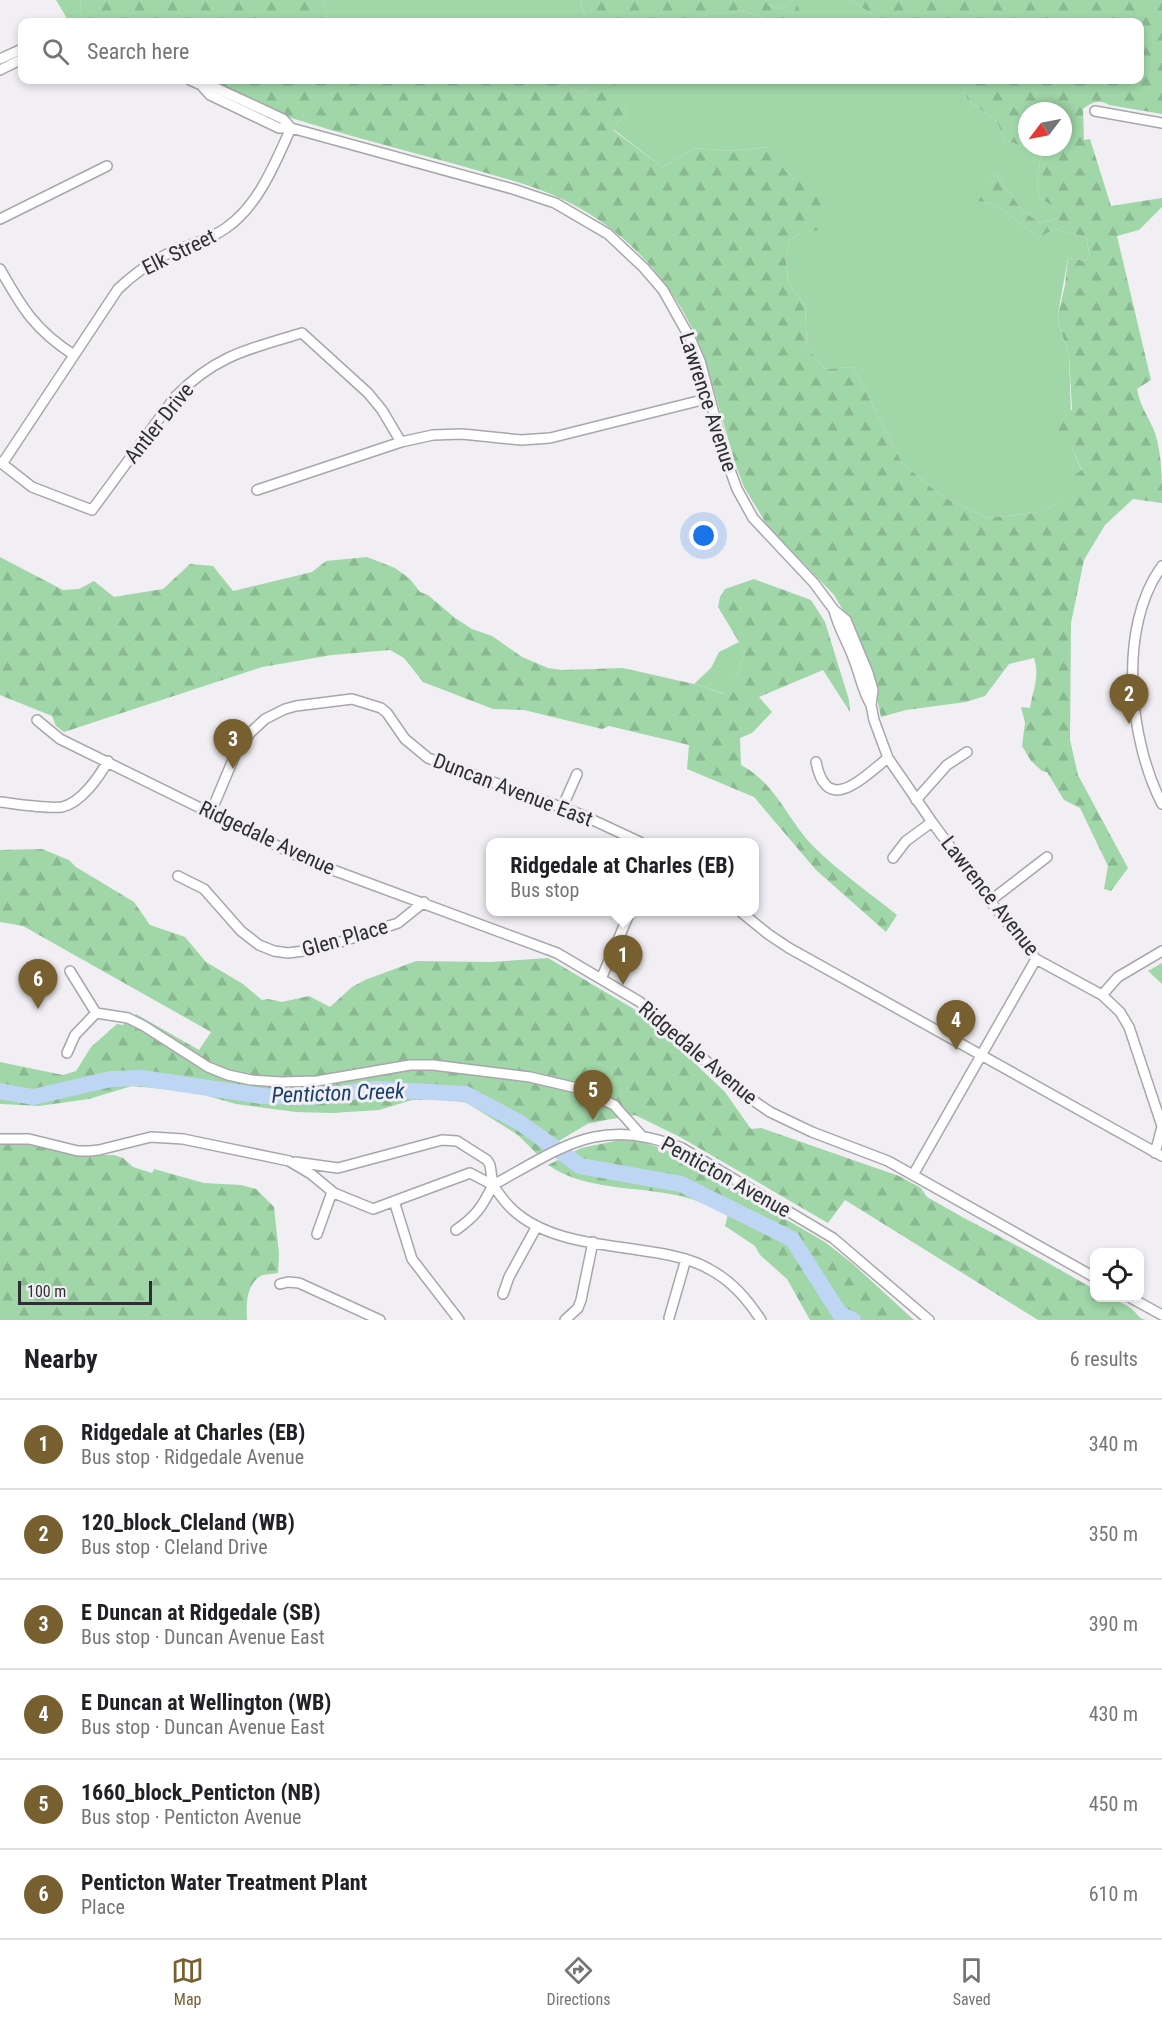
<!DOCTYPE html>
<html lang="en">
<head>
<meta charset="utf-8">
<style>
  :root { --surface:#fff; --page:#f6f6f6; --text:#202124; --muted:#757577; --line:#e0e0e0; --accent:#775f30 }
  body { margin:0; font-family:"Roboto Condensed",sans-serif; background:var(--page); color:var(--text) }
  .controls { position:absolute; right:18px; bottom:18px; display:grid; overflow:hidden; border-radius:12px; box-shadow:0 3px 9px #0003 }
  .controls button { width:54px; height:54px; display:grid; place-items:center; padding:0; border:0; border-bottom:2px solid var(--line); background:var(--surface); color:var(--text); font:30px sans-serif }
  .compass { position:absolute; left:1018px; top:102px; width:54px; height:54px; border-radius:50%; background:var(--surface); box-shadow:0 3px 9px #0003; rotate:238deg }
  .scale { position:absolute; left:18px; bottom:15px; width:134px; box-sizing:border-box; padding-left:6px; border:3px solid #2f2e30; border-top:0; font-size:16px; line-height:21px; white-space:nowrap; color:#2f2e30; -webkit-text-stroke:4px #f2eff4; paint-order:stroke }
  .you { position:absolute; left:704px; top:536px; width:21px; height:21px; margin:-15px; border:4px solid #fff; border-radius:50%; background:#1a73e8; box-shadow:0 0 0 9px #1a73e833 }
  .badge { display:grid; place-items:center; width:39px; height:39px; border-radius:50%; background:var(--accent); color:#fff; font-size:20px; font-weight:700 }
  .pin { position:absolute; translate:-50% -50px; filter:drop-shadow(0 2px 3px #0008) }
  .pin::after { content:''; position:absolute; top:32px; width:21px; height:18px; background:inherit; clip-path:polygon(0 0,100% 0,50% 100%) }
  .popup { position:absolute; left:486px; top:838px; width:273px; height:78px; box-sizing:border-box; display:grid; place-content:center; border-radius:12px; background:var(--surface); filter:drop-shadow(0 2px 4px #0005); font-size:20px; white-space:nowrap; color:var(--muted) }
  .popup b { font-size:22px; color:var(--text) }
  .popup::after { content:''; position:absolute; left:50%; top:100%; margin-left:-12px; border:12px solid transparent; border-top-color:var(--surface) }
  .list { margin:0; padding:0; list-style:none }
  h2 { display:flex; justify-content:space-between; align-items:center; height:78px; margin:0; padding:0 24px; font-size:26px }
  h2 small { font-size:20px; font-weight:400; color:var(--muted) }
  .list li { display:grid; grid-template-columns:39px 1fr auto; gap:18px; align-items:center; box-sizing:border-box; height:90px; padding:0 24px; border-top:2px solid var(--line) }
  .list b { display:block; font-size:22px; white-space:nowrap }
  .list p { margin:0; font-size:20px; white-space:nowrap; color:var(--muted) }
  .list em { font-size:20px; font-style:normal; color:var(--muted) }
  .icon { flex:none; width:33px; height:33px; fill:none; stroke:currentColor; stroke-width:2; stroke-linecap:round; stroke-linejoin:round }
  .map { position:relative; flex:none; width:1162px; height:1320px; overflow:hidden }
  .search { position:absolute; background:var(--surface); box-shadow:0 3px 9px #0003; left:18px; right:18px; top:18px; height:66px; display:flex; align-items:center; gap:15px; box-sizing:border-box; padding:0 21px; border-radius:12px; color:var(--muted); font-size:22px }
  .sheet { height:618px; background:var(--surface) }
  nav { display:flex; justify-content:space-around; align-items:center; box-sizing:border-box; height:84px; border-top:2px solid var(--line); background:var(--surface); font-size:16px; color:var(--muted) }
  nav a { display:grid; justify-items:center; gap:3px }
  nav .on { color:var(--accent) }
  .map>svg:first-child { display:block }
</style>
</head>
<body>
<div class="map">
<svg width="1162" height="1320" viewBox="0 0 1162 1320">
  <defs>
    <pattern id="forest-firs" width="22" height="20" patternUnits="userSpaceOnUse" patternTransform="scale(1.5)"><rect width="22" height="20" fill="#a0d6a8"/><path d="M5 1l3.5 6h-7zM16 11l3.5 6h-7z" fill="#8ab891"/></pattern>
  </defs>
  <rect width="100%" height="100%" fill="#f2eff4"/>
  <path fill="#a0d6a8" d="M56,0H80L82,22H69Z
    M323,0H580L587,22H329Z
    M766,0H851L883,22H808L802,18L793,0L780,9L768,5Z
    M741,10L777,22H665L669,21Z
    M552,80H604H595L582,93Z
    M607,80H961L967,99L997,122L1005,140L1041,153L1037,185L1040,198L1057,209V218L1040,223L1023,211L996,174L992,175L976,196L978,201L997,205L1039,238L1054,229L1086,237L1090,257L1085,261L1068,258L1057,319L1069,355L1072,448L1082,471L1074,497L1035,513L987,518L943,497L903,464L853,367L825,369L807,347L805,306L788,282L786,257L790,240L802,232L811,187C791,181 780,165 768,147L730,151L695,148L662,167L613,129L615,125L627,113C624,99 621,87 607,80Z
    M739,642L745,652L737,674L725,694L694,684L711,668L719,652Z
    M1162,963V984L1148,971Z"/>
  <path fill="url(#forest-firs)" fill-rule="evenodd" d="M80,0H323L329,22H82Z
    M580,0H766L768,5L780,9L793,0L796,1L802,18L808,22H777L741,10L665,22H647L632,18L624,22H587Z
    M851,0H1162V114L1109,105C1099,99 1092,102 1083,109L1084,140L1090,139L1111,206L1162,198V207L1139,230L1117,236L1151,380L1137,389C1140,407 1149,417 1155,433C1162,455 1162,479 1162,503L1133,499L1105,525L1084,560L1071,623L1070,740L1078,775L1128,868L1111,891L1104,889L1108,866L1080,808L1064,800L1047,772L1042,771L1031,761L1022,746L1025,723L1021,707L1030,708C1033,689 1040,677 1034,658L1009,664L985,696L966,702L906,710L881,717L875,689L848,619L834,595L767,525L744,487L736,466L704,356C678,285 624,225 553,195C524,183 493,175 462,166C404,150 345,135 288,117C259,109 232,93 205,80H552L582,93L595,80C619,79 623,92 627,113L615,125L613,130L662,167L695,148L730,151L769,147C789,180 797,184 835,192L832,212L821,230L802,232L790,240L786,257L788,282L805,306L807,347L825,369L853,367L903,464L943,497L987,518L1035,513L1073,497L1069,478L1082,470L1072,448L1056,438L1055,413L1072,410L1069,355L1057,319L1065,285L1068,258L1085,261L1090,256L1086,237L1054,229L1039,238L997,205L978,201L975,196L992,175L996,174L1023,211L1040,223L1057,218V209L1040,198L1037,185L1041,153L1005,140L997,122L967,99L961,80H1140V22H883ZM1027,111H1063V147H1027Z
    M0,557L63,590L79,589L94,581L114,597L163,589L190,564L213,566L233,591L312,572L326,561L367,557L395,568L410,579L420,592L428,595L455,618L472,629L492,636L522,657L548,668L562,670L623,668L694,684L724,694L737,674L745,652L718,607L720,597L725,589L754,579L811,600L825,622L849,700L850,712L823,670L759,697L772,712L752,733L740,738L741,765C777,784 787,820 814,847C838,871 870,893 897,915L886,932L816,870L754,797L687,769L689,745L609,726L602,729L524,710L493,709L423,682L404,658L390,650L332,655L262,667L64,732L56,726L52,716L0,695Z
    M42,849L69,860L76,867L134,902L150,925L185,937L206,962L243,984L262,1000L268,999L282,1002L309,996L330,1007L352,987L365,980L416,961L491,962L548,958L634,1009L661,1031L725,1092L751,1129L761,1128L899,1176L921,1188L927,1197L964,1218L1025,1250L1094,1289V1298C1108,1298 1125,1301 1135,1312C1139,1316 1139,1318 1146,1320H1038L845,1200L828,1223L680,1137L635,1115L589,1123L537,1154L518,1135L467,1103L443,1099L412,1100L379,1110L332,1113L296,1112L236,1104L194,1092L132,1086L89,1099L39,1106L0,1104V1062L63,1075L76,1071L91,1047L117,1024L123,1025L136,1014L199,1050L211,1032L23,926L0,922V850Z
    M615,1139L641,1141L668,1151L825,1242L853,1264L914,1320H810L787,1279L760,1255L755,1246L725,1226L728,1214C713,1208 696,1199 680,1196C637,1186 586,1191 548,1165L581,1148L615,1141Z
    M0,1143H30L82,1155H114L123,1158L133,1167L152,1173L154,1169L204,1183L241,1185L256,1189L274,1207L279,1254L278,1273C274,1274 267,1274 263,1275C246,1282 246,1305 247,1320H0Z"/>
  <g fill="none" stroke-linecap="round" stroke-linejoin="round">
    <path stroke="#bed6f4" stroke-width="16" d="M0,1091L33,1097L111,1079L142,1078L262,1096L311,1097L377,1089L466,1094L519,1122L580,1166L681,1184L792,1239L840,1314L853,1320"/>
    <g stroke="#a9a6ab" stroke-width="12">
      <path id="minor" d="M0,59L22,49
        M0,70L22,59
        M190,80L201,85L214,87L283,119L291,128
        M201,85L210,95L279,128H291L302,131L513,189L555,203L608,234L644,268L663,290L690,338L700,361L726,459L737,489L753,518L814,583L834,610L846,620L868,673L873,690L871,705L874,720L888,758L932,822L990,901L1036,959L1102,995L1120,1012L1129,1027L1162,1126
        M1095,111L1162,123
        M0,219L107,166
        M0,269C22,308 35,330 74,355
        M0,462L32,487L92,510L175,397C216,355 249,349 302,333L368,393L382,410L401,442
        M2,464L118,289C133,275 149,263 167,254C187,245 208,241 226,228C259,205 275,163 291,128
        M257,490L401,442L433,435L462,434L521,440L550,438L710,398
        M1162,566C1117,627 1129,740 1162,804
        M834,610C838,628 848,642 854,660C860,675 862,690 871,705
        M37,720L60,739L306,860L557,953L640,1002L741,1092L770,1112L812,1132L888,1161L1094,1277
        M816,762C827,817 863,777 888,758
        M916,800L947,765L967,752
        M0,802C17,804 46,809 62,807C81,803 99,777 108,761
        M562,808L577,774
        M211,812L235,755L250,733L265,719L285,709L296,706L352,699L381,708L387,713L405,739L428,758L582,815L640,842
        M893,858L906,841L932,822
        M178,876L204,889L241,931L259,945L274,951L288,953L319,949L398,923L424,902
        M990,901L1047,857
        M741,912L768,934L789,948L1162,1156
        M70,971L96,1013
        M601,979L630,912
        M1102,995L1118,977L1162,951
        M67,1053L75,1035L96,1013L128,1018L144,1026L208,1067L228,1075L251,1080L281,1082L317,1081L410,1065H433L530,1077L581,1089L614,1105L641,1135
        M0,1139H29L78,1151H90L99,1150L151,1137L183,1139L289,1161L311,1174L334,1193L373,1209L470,1173L493,1185C563,1147 600,1115 682,1148L833,1238L929,1320
        M1155,1153L1162,1127
        M295,1162L338,1168L442,1140L457,1141L487,1160L490,1165L493,1185
        M913,1175L1036,959
        M394,1201L412,1259L459,1320
        M456,1230C476,1216 482,1207 493,1185C499,1194 505,1203 513,1210C549,1243 607,1244 652,1252C672,1255 692,1259 709,1269C732,1281 747,1299 761,1320
        M317,1234L332,1192
        M280,1284L288,1282L299,1283L380,1320
        M503,1294L509,1277L537,1226
        M1131,1298L1162,1315
        M669,1318L686,1259
        M565,1320L578,1308L581,1300L593,1242"/>
    </g>
    <use href="#minor" stroke="#fff" stroke-width="9"/>
  </g>
  <g text-anchor="middle" dominant-baseline="central" stroke-width="6" stroke-linejoin="round" paint-order="stroke">
    <g font-size="21" fill="#2f2e30" stroke="#f2eff4">
      <text transform="translate(179 252) rotate(-26)">Elk Street</text>
      <text transform="translate(708 402) rotate(72)">Lawrence Avenue</text>
      <text transform="translate(159 423) rotate(-51)">Antler Drive</text>
      <text transform="translate(513 790) rotate(21)">Duncan Avenue East</text>
      <text transform="translate(267 838) rotate(25)">Ridgedale Avenue</text>
      <text transform="translate(990 896) rotate(52)">Lawrence Avenue</text>
      <text transform="translate(345 938) rotate(-16)">Glen Place</text>
      <text transform="translate(698 1053) rotate(40)">Ridgedale Avenue</text>
      <text transform="translate(726 1177) rotate(29)">Penticton Avenue</text>
    </g>
    <g font-size="22" font-style="italic" fill="#163f6c" stroke="#f2eff4">
      <text transform="translate(338 1093) rotate(-2)">Penticton Creek</text>
    </g>
  </g>
</svg>
<div class="controls">
<button><svg class="icon" aria-label="locate" viewBox="0 0 24 24"><circle cx="12" cy="12" r="6"/><path d="M12 2v4M12 18v4M2 12h4M18 12h4"/></svg></button>
</div>
<svg class="compass" viewBox="-18 -18 36 36"><path d="M0-13l5 13h-10z" fill="#e53935"/><path d="M0 13l5-13h-10z" fill="#757577"/></svg>
<div class="scale">100 m</div>
<div class="you"></div>
<div class="pin badge" style="left:623px;top:985px">1</div>
<div class="popup"><b>Ridgedale at Charles (EB)</b>Bus stop</div>
<div class="pin badge" style="left:1129px;top:724px">2</div>
<div class="pin badge" style="left:233px;top:769px">3</div>
<div class="pin badge" style="left:956px;top:1050px">4</div>
<div class="pin badge" style="left:593px;top:1120px">5</div>
<div class="pin badge" style="left:38px;top:1009px">6</div>
<div class="search"><svg class="icon" aria-label="search" viewBox="0 0 24 24"><circle cx="10" cy="10" r="6"/><path d="M15 15l6 6"/></svg>Search here</div>
</div>
<section class="sheet">
<h2>Nearby<small>6 results</small></h2>
<ul class="list">
<li><span class="badge">1</span><div><b>Ridgedale at Charles (EB)</b><p>Bus stop · Ridgedale Avenue</p></div><em>340 m</em></li>
<li><span class="badge">2</span><div><b>120_block_Cleland (WB)</b><p>Bus stop · Cleland Drive</p></div><em>350 m</em></li>
<li><span class="badge">3</span><div><b>E Duncan at Ridgedale (SB)</b><p>Bus stop · Duncan Avenue East</p></div><em>390 m</em></li>
<li><span class="badge">4</span><div><b>E Duncan at Wellington (WB)</b><p>Bus stop · Duncan Avenue East</p></div><em>430 m</em></li>
<li><span class="badge">5</span><div><b>1660_block_Penticton (NB)</b><p>Bus stop · Penticton Avenue</p></div><em>450 m</em></li>
<li><span class="badge">6</span><div><b>Penticton Water Treatment Plant</b><p>Place</p></div><em>610 m</em></li>
</ul>
</section>
<nav>
<a class="on"><svg class="icon" aria-label="map" viewBox="0 0 24 24"><path d="M3 6l6-2 6 2 6-2v14l-6 2-6-2-6 2zM9 4v14M15 6v14"/></svg>Map</a>
<a><svg class="icon" aria-label="directions" viewBox="0 0 24 24"><path d="M12 3l9 9-9 9-9-9zM9 14v-3h6M13 9l2 2-2 2"/></svg>Directions</a>
<a><svg class="icon" aria-label="saved" viewBox="0 0 24 24"><path d="M7 4h10v16l-5-4-5 4z"/></svg>Saved</a>
</nav>
</body>
</html>
